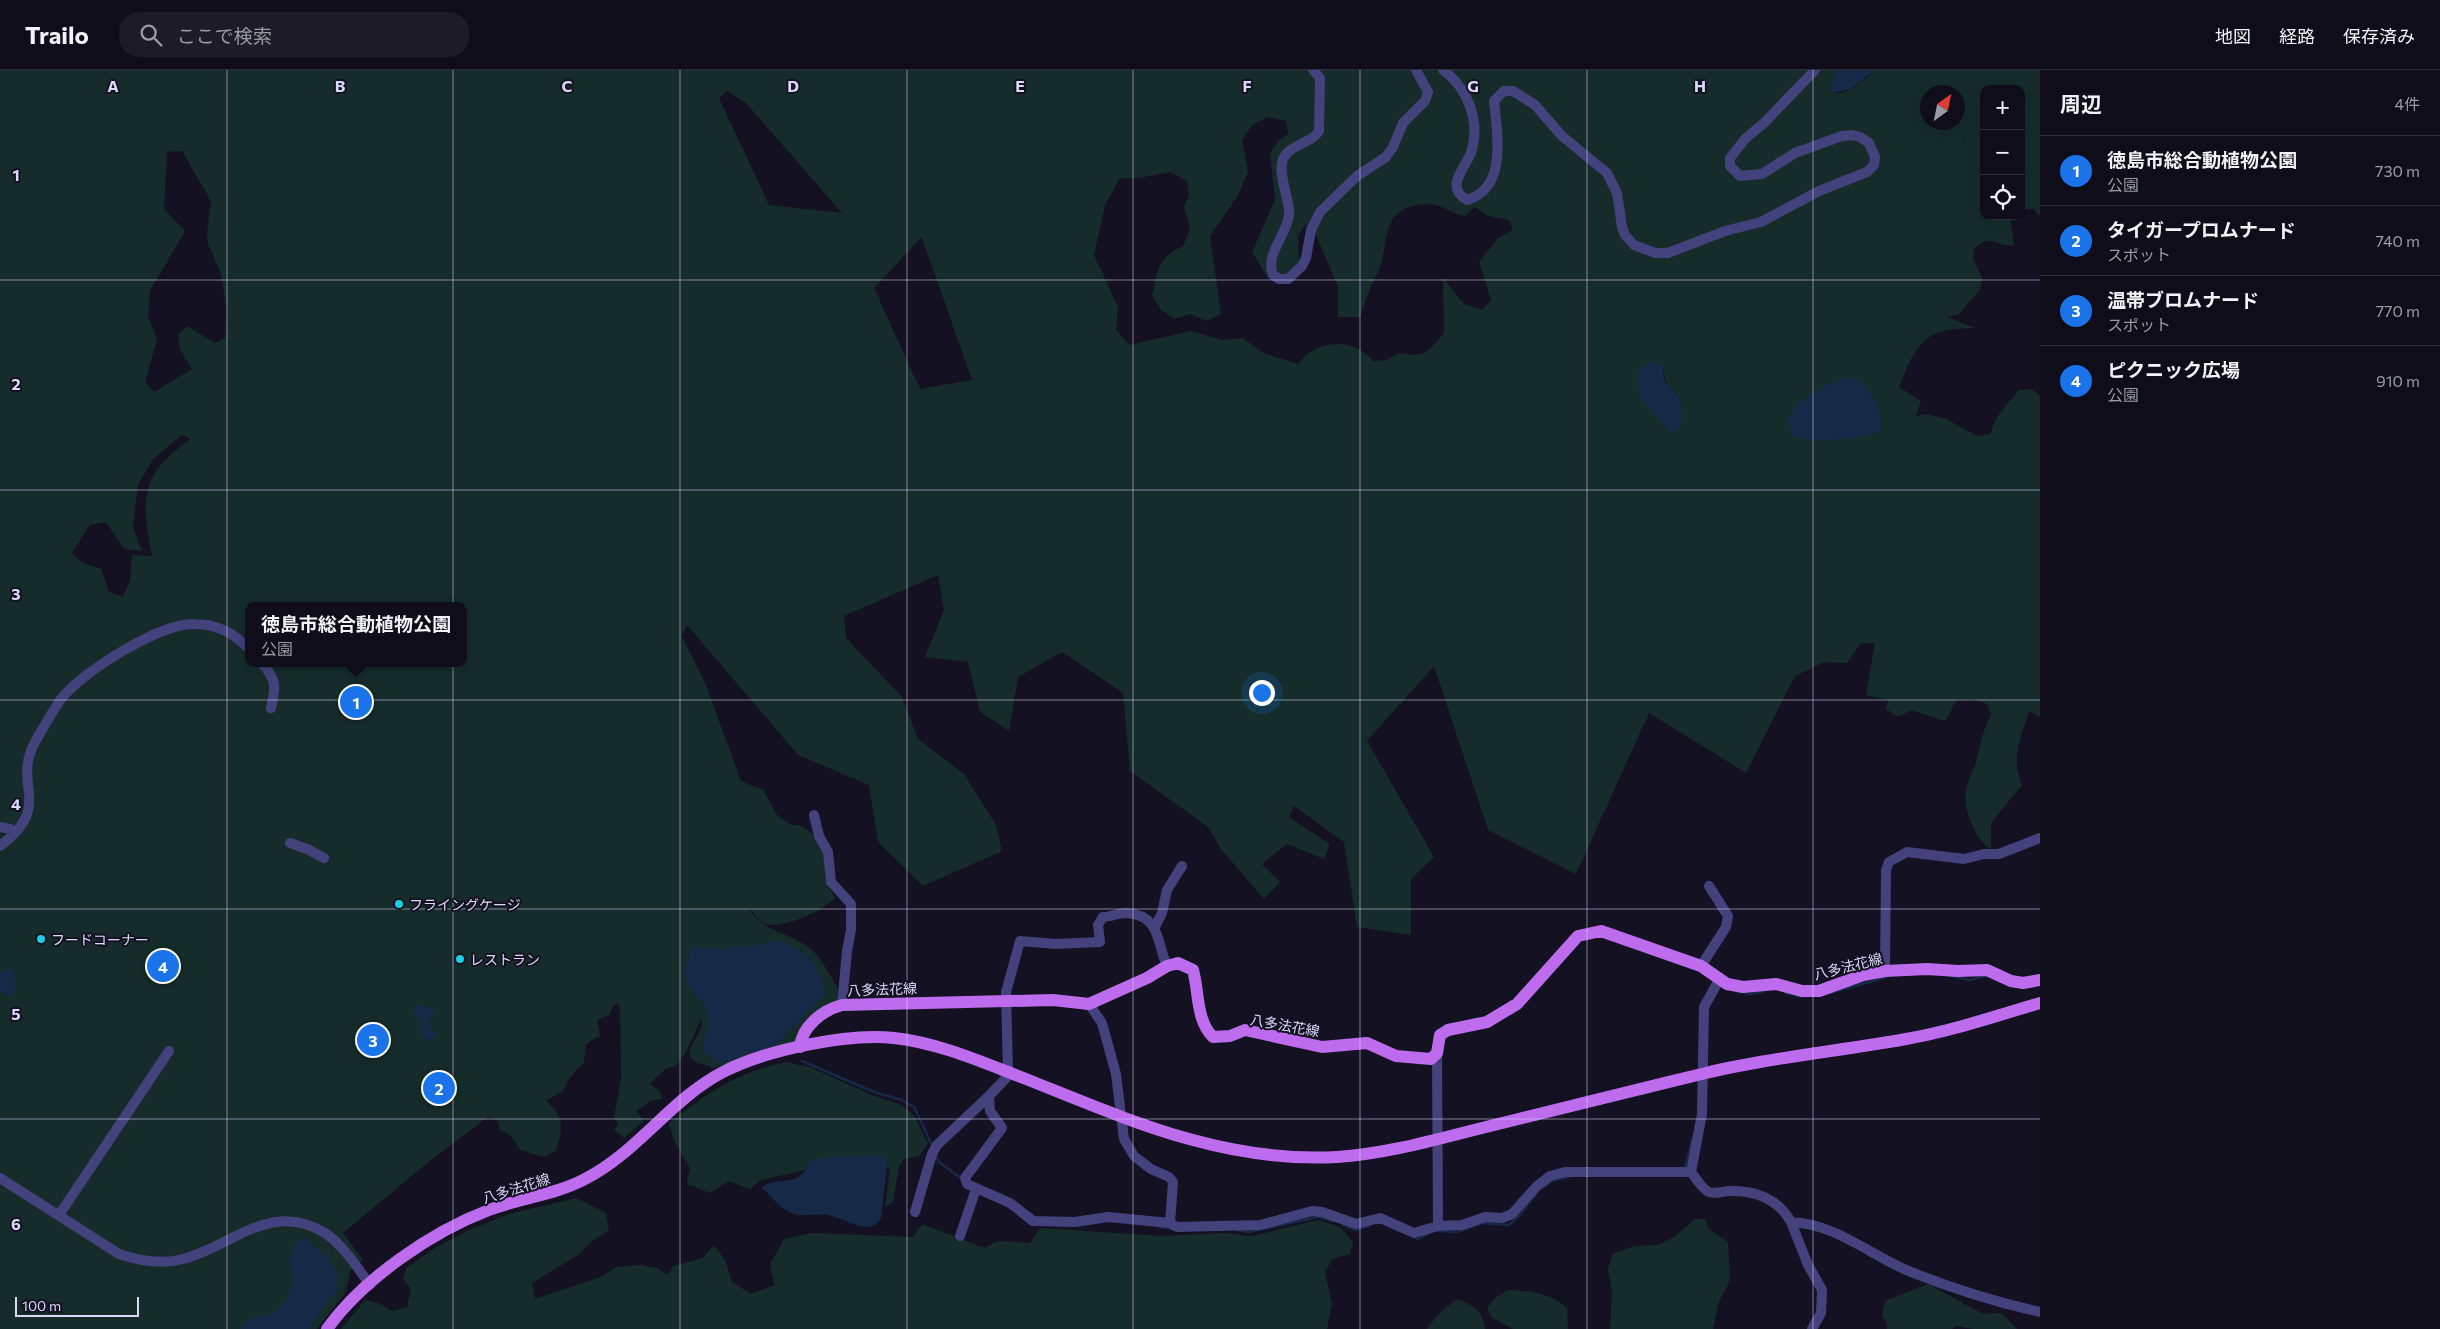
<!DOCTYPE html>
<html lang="ja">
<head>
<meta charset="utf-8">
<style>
  :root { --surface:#0f0d1a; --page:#1d1b27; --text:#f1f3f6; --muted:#9b9ca2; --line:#2f2d39; --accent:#1a73e8 }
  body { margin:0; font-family:Commissioner,"Noto Sans JP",sans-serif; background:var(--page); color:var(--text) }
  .controls { position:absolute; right:15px; top:15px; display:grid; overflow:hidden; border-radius:10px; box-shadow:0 5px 20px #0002 }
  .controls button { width:45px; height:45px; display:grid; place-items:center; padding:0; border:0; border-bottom:1px solid var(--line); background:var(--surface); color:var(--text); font:25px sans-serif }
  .compass { position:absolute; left:1920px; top:15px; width:45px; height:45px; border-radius:50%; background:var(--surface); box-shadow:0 5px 20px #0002; rotate:33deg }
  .scale { position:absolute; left:15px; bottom:12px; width:124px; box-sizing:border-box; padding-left:5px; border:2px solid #dbd8fa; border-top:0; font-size:14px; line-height:18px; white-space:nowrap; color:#dbd8fa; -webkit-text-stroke:4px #141122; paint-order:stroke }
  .you { position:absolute; left:1261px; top:622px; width:18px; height:18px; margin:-12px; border:4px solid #fff; border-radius:50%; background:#1a73e8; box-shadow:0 0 0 8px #1a73e833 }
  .badge { display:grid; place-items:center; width:32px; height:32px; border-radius:50%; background:var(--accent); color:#fff; font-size:16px; font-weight:700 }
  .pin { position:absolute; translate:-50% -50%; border:2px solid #fff; box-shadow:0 1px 5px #0006 }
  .popup { position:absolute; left:245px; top:532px; width:222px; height:65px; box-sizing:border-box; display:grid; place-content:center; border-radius:10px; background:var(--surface); filter:drop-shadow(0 1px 4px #0005); font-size:16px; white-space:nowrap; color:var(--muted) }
  .popup b { font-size:19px; color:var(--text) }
  .popup::after { content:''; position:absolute; left:50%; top:100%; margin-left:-10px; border:10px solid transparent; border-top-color:var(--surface) }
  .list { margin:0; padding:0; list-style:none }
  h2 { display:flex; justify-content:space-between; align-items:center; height:65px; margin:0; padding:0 20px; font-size:21px }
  h2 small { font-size:16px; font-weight:400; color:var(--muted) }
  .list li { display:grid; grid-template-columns:32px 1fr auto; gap:15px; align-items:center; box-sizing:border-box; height:70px; padding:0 20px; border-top:1px solid var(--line) }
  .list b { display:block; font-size:19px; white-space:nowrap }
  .list p { margin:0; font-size:16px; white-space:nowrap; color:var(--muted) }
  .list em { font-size:16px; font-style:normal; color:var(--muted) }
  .icon { flex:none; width:28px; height:28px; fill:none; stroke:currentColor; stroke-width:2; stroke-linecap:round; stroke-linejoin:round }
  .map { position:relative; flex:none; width:2040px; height:1259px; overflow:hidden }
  header { display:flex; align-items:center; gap:30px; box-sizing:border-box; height:70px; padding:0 25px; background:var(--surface); border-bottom:1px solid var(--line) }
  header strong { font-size:24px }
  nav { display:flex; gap:28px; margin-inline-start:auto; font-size:18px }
  .search { width:350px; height:45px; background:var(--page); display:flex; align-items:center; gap:12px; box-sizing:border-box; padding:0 18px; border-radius:20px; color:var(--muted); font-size:19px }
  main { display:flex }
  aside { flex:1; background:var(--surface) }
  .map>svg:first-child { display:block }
</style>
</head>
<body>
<header>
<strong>Trailo</strong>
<div class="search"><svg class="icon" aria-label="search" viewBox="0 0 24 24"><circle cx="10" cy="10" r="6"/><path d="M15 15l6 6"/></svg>ここで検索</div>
<nav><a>地図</a><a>経路</a><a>保存済み</a></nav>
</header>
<main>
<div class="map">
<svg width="2040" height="1259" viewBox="0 0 2040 1259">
  <rect width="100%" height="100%" fill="#141122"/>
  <path fill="#152c2b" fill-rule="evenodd" d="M0,0H1834L1831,22L1842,23L1854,17L1877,0H2040V146L2034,139H2021V19H1984V146H2010L2014,175C1997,179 1992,161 1974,179L1973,188L1982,208L1980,220L1958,245L1947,247L1975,258C1965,259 1953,258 1943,261C1917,267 1908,295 1899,317L1921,331L1916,346L1926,344L1946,349L1977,366L1990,364L1997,347L2019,320L2031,319L2040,326V647L2029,641C2021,668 2010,688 2022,715L1991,753V780C1976,770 1963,741 1966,722C1967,711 1974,700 1977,689C1981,671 1982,663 1991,645L1987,634L1974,629L1957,630L1945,651L1911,640L1898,647L1886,639L1888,630L1866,625L1875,573H1861L1847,593L1824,592L1795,606L1746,703L1649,643L1576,804L1488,760L1434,596L1367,671L1434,787L1411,809V865L1357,857L1344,772L1294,736L1289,747L1330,774L1324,789L1287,774L1262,794L1280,812L1264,829L1221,779L1208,757L1130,701L1123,623L1062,582L1018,607L1009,661L980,642L968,592L925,587L944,540L938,505L844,546L846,568L902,627L918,669L964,704L996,755L1002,781L923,816L878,772L869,715L798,685L687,555L682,566L706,615L741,711L763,720L777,745L791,755C809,753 823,774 825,791C826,799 823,808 827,815C829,820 833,822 835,828C824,840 779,862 763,853C757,849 751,839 748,838C763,863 792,862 812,880C819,886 824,895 828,902C835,912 839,919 841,931L795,973L743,987L712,999L710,996C666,990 708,964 701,950L686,982L676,996L667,998L650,1013L659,1021L663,1029L652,1030L636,1041L644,1051L624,1068L614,1060L618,1054L614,1047L621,1009L620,938L617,933L613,937L609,945L597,950L600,966L586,974L584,992L568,1010L563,1021L546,1031C565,1047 563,1058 556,1081L544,1087L521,1080L510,1065L500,1060L498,1051L488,1047L431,1090L343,1163L363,1190L350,1201L346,1222L317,1259H0ZM727,21L746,33L842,143L769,135L719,28ZM1928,22H1958V52H1928ZM1268,47L1286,51L1288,64L1279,70L1270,83L1275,130L1252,182L1267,207L1280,211L1299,195L1298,166L1305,155L1315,163L1338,217V247H1360C1363,238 1366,228 1370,219C1374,210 1379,202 1381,194C1389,164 1383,137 1425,134C1440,132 1450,144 1465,146L1475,137L1488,146L1509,150L1513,160L1498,168L1479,192L1491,230L1482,240L1464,234L1443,208L1444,263C1426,283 1427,288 1398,283L1387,290L1373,291C1352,267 1318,269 1298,294L1263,283L1243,268L1223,270L1190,261L1130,275L1116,260L1118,237L1094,185L1105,135L1120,108H1139L1170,102L1187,111L1189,126L1184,136L1190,159L1183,176C1157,188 1158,201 1152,226L1161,240L1174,249L1190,244L1206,251L1221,244L1210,166L1237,127L1248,102L1242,70L1252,55ZM182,81L211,131L207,163L208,173L221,204L226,236L225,268L215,273L187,256L178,265L180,279L192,299L154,322L145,312L157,270L148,246L150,221L185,161L164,139L167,82ZM922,167V168L972,310L920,319L874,218ZM1663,297C1664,310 1667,316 1677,324L1665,358C1655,341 1637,333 1639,311ZM182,365L191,369C139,404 141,431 152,486L132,485L130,511L123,527L109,522L101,499L83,493L72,483L90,455L106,452L124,479L142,481L133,457L138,415L153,389ZM248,536H464V593H248Z
    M786,992L812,998L872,1025L901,1035L914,1045L928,1074L919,1086L904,1089L899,1097L893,1132L885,1137L890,1099L877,1090L822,1092L802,1101L761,1110L750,1119L729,1111L710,1123L687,1114L690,1098L674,1071L669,1053C711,1021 733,1004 786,992Z
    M576,1128L606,1143L609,1160L591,1172L578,1185L532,1213L535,1229L601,1207L616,1197L640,1195L657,1198L668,1205L673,1196L703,1188L714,1175L725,1190L732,1212L751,1224L774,1215L770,1194L784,1169L812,1163L913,1167L922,1154L985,1178L998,1171L1030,1173L1040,1158L1162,1166L1225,1163L1252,1166L1318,1150L1340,1157L1353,1172L1350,1184L1332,1189L1325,1203L1332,1234L1327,1259H341L365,1230L378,1233L392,1241L407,1237L411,1219L403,1209L406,1198L435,1178L469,1160L509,1144Z
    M1695,1149H1705L1709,1159L1728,1172L1730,1211L1719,1231L1713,1259H1610L1612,1223L1608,1199L1613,1184L1634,1176L1657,1175L1674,1167Z
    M1928,1214L1983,1244L2001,1243L2017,1259H1974L1956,1256L1952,1259H1887V1254L1882,1246L1885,1231Z
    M1509,1220C1531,1221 1550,1223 1567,1238L1568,1259H1513L1491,1247L1487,1238L1496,1227Z
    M1457,1229C1474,1236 1482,1239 1485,1259H1427L1439,1243Z"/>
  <path fill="#162947" d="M1834,0H1877C1859,10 1853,23 1831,22Z
    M1649,292H1656L1663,297C1663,301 1663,305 1664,309C1667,316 1673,319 1677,325C1684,334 1686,361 1671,363L1640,328L1637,306L1638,301Z
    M1847,307C1852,308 1857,308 1862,312C1871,320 1887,351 1880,362C1860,368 1811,375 1792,366L1788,348L1796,334L1826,315Z
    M776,870C802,876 822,897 825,924L785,965L779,974L719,994L703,980C703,968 710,959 708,946C705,928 687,921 685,907C683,896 691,887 693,877C703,879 712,876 722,880L736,875L749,877Z
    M12,897L15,914L13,927L0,922V902Z
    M417,935L434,939V945L428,950L430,958L438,963L432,970L424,969L421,966L423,951L416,946L412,940Z
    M879,1085L885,1087L887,1095L881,1148C870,1169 844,1147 828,1145C815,1143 800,1148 789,1142C779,1137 770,1125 762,1118C772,1107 790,1115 801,1105C805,1101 807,1095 810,1091L820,1088Z
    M305,1169L327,1186L338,1205L337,1221L322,1238L309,1259H240C248,1242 266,1250 279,1238C301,1217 286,1203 291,1182C292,1179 295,1174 297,1171Z"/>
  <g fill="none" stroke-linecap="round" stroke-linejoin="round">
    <path stroke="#162947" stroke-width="2.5" d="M1950,906L1970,910L1984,906
      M1738,922L1751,924L1764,921
      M1786,923L1803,927
      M1830,923L1887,907
      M802,991L874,1022L902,1030L914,1037L933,1077
      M936,1085L939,1092L962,1109
      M1685,1098L1692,1070
      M1544,1117L1554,1110L1569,1107
      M1343,1155L1356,1160L1369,1156
      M1159,1157L1171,1159
      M1236,1160L1249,1162L1317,1147L1333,1151
      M1436,1161L1457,1162L1483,1153L1509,1155L1520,1145L1536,1124
      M1413,1166L1418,1169L1428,1164"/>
    <path stroke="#44427c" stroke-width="10" d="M1313,0L1320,8L1319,61C1311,74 1290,74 1283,89C1278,101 1287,125 1289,139C1291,162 1264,182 1273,205L1279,209H1288L1302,196L1306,188L1311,160L1320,142L1357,106L1386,87L1393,77L1403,53L1425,31L1428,22L1416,0
      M1443,0C1468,18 1481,52 1471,83C1467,92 1460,101 1457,111C1455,120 1460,126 1467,130C1508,118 1497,63 1494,31L1504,21H1513L1535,35L1562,66L1607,103L1617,123L1622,157L1625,165L1634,175L1655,183H1668L1725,161L1761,152L1819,121L1867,102L1874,95L1875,87L1869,73L1860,67L1852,65L1842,66L1795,83L1762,104L1740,106L1730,96V88L1745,69L1765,52L1815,0
      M262,593C277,611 276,615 271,638
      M814,745L819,766L828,782L831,812L851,834V860L847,881L842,935
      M0,757L10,759L15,763
      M290,773L307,779L324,788
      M0,776C55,734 11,717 35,672C43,658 52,642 61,629C82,602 160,553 194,554C215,554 234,563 248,578
      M1155,857L1162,843L1167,820L1182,796
      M1167,896C1156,871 1161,845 1126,843C1119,843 1110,847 1103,847L1098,855L1100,872L1056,874L1020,871L1006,922L1008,1002L1006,1008L989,1026L990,1041L1002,1058L965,1108L967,1114L1010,1133L1033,1151L1075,1152L1108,1147L1170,1153
      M1701,896L1726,857L1728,846L1709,816
      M1885,901L1886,800L1889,792L1907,782L1964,789L1984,784H1999L2040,768
      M1719,910L1704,937L1702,1044L1691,1102C1696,1108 1702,1119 1709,1122C1715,1124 1722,1122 1728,1121C1755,1120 1778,1129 1791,1152C1837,1154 1871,1186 1911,1202C1949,1217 2000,1233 2040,1242
      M1089,934L1102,953L1116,1004L1124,1069L1134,1086L1151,1099L1169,1107L1173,1112L1170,1153L1177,1157L1260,1155L1312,1141L1322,1142L1356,1154L1380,1148L1414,1163L1438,1156L1437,983
      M0,1108L119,1184C140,1191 161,1195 183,1189C233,1176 270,1130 325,1163C343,1175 357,1197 370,1215
      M915,1142L932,1084L937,1075L989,1026
      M59,1145L169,981
      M1791,1152L1808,1195L1822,1220L1821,1243L1812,1259
      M1438,1156L1462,1155L1485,1147L1502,1148L1512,1144L1537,1116L1550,1106L1565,1102H1691
      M960,1166L976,1119"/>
    <path stroke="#bc6ced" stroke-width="12" d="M800,977C802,956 823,940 842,935L1053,930L1089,934L1147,908L1167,896L1178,893L1193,900C1199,921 1196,951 1213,967L1230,966L1245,960L1322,977L1367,973L1396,986L1431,989L1437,983L1440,965L1448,960L1487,952L1517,934L1578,866L1601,861L1701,896L1727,914L1743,917L1776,914L1802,921H1819L1863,905L1885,901L1927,899L1958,901L1987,900L2011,911L2023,913L2040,910
      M327,1259C363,1209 431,1162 489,1140C520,1128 555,1125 585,1109C638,1082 671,1029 723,1002C766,980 846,963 894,968C940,973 984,993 1026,1009C1129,1050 1223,1093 1337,1087C1386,1084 1434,1070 1482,1058C1556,1040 1631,1021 1706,1003C1772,987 1840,981 1906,969C1952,961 1996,946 2040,933"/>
  </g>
  <path fill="none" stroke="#dbd8fa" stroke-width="1" stroke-opacity="0.55" d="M227,0V1259M453,0V1259M680,0V1259M907,0V1259M1133,0V1259M1360,0V1259M1587,0V1259M1813,0V1259M0,210H2040M0,420H2040M0,630H2040M0,839H2040M0,1049H2040"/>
  <g fill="#1ccee1" stroke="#141122" stroke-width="2">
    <circle cx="399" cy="834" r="5"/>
    <circle cx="41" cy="869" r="5"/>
    <circle cx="460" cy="889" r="5"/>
  </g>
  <g text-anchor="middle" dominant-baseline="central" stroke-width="4" stroke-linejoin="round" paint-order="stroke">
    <g font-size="14" fill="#dbd8fa" stroke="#141122" text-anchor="start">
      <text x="409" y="834">フライングケージ</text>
      <text x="51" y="869">フードコーナー</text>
      <text x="470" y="889">レストラン</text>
    </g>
    <g font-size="14" fill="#dbd8fa" stroke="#141122">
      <text transform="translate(1848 896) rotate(-14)">八多法花線</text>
      <text transform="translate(882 919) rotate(-2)">八多法花線</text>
      <text transform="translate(1285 955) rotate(10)">八多法花線</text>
      <text transform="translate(516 1118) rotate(-17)">八多法花線</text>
    </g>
  </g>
  <g font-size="16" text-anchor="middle" font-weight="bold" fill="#dbd8fa" stroke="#141122" stroke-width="4" stroke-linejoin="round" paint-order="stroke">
    <text x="113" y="22">A</text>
    <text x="340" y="22">B</text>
    <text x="567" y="22">C</text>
    <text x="793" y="22">D</text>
    <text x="1020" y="22">E</text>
    <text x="1247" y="22">F</text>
    <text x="1473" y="22">G</text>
    <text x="1700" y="22">H</text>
    <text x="16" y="111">1</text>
    <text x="16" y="320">2</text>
    <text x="16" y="530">3</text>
    <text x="16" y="740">4</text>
    <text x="16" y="950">5</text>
    <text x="16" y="1160">6</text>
  </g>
</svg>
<div class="controls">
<button>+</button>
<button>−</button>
<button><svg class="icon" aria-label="locate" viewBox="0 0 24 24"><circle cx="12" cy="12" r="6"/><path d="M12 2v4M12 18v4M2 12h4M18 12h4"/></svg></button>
</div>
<svg class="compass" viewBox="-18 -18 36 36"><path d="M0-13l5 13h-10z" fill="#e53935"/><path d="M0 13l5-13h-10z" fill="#9b9ca2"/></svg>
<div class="scale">100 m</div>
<div class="you"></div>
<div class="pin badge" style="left:356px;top:632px">1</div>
<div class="popup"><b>徳島市総合動植物公園</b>公園</div>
<div class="pin badge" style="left:439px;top:1018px">2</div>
<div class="pin badge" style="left:373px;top:970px">3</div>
<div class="pin badge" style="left:163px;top:896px">4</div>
</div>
<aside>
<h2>周辺<small>4件</small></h2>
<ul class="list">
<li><span class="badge">1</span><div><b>徳島市総合動植物公園</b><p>公園</p></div><em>730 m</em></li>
<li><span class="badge">2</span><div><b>タイガープロムナード</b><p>スポット</p></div><em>740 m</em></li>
<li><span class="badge">3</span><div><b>温帯ブロムナード</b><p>スポット</p></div><em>770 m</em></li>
<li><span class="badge">4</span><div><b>ピクニック広場</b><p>公園</p></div><em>910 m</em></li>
</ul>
</aside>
</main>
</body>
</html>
